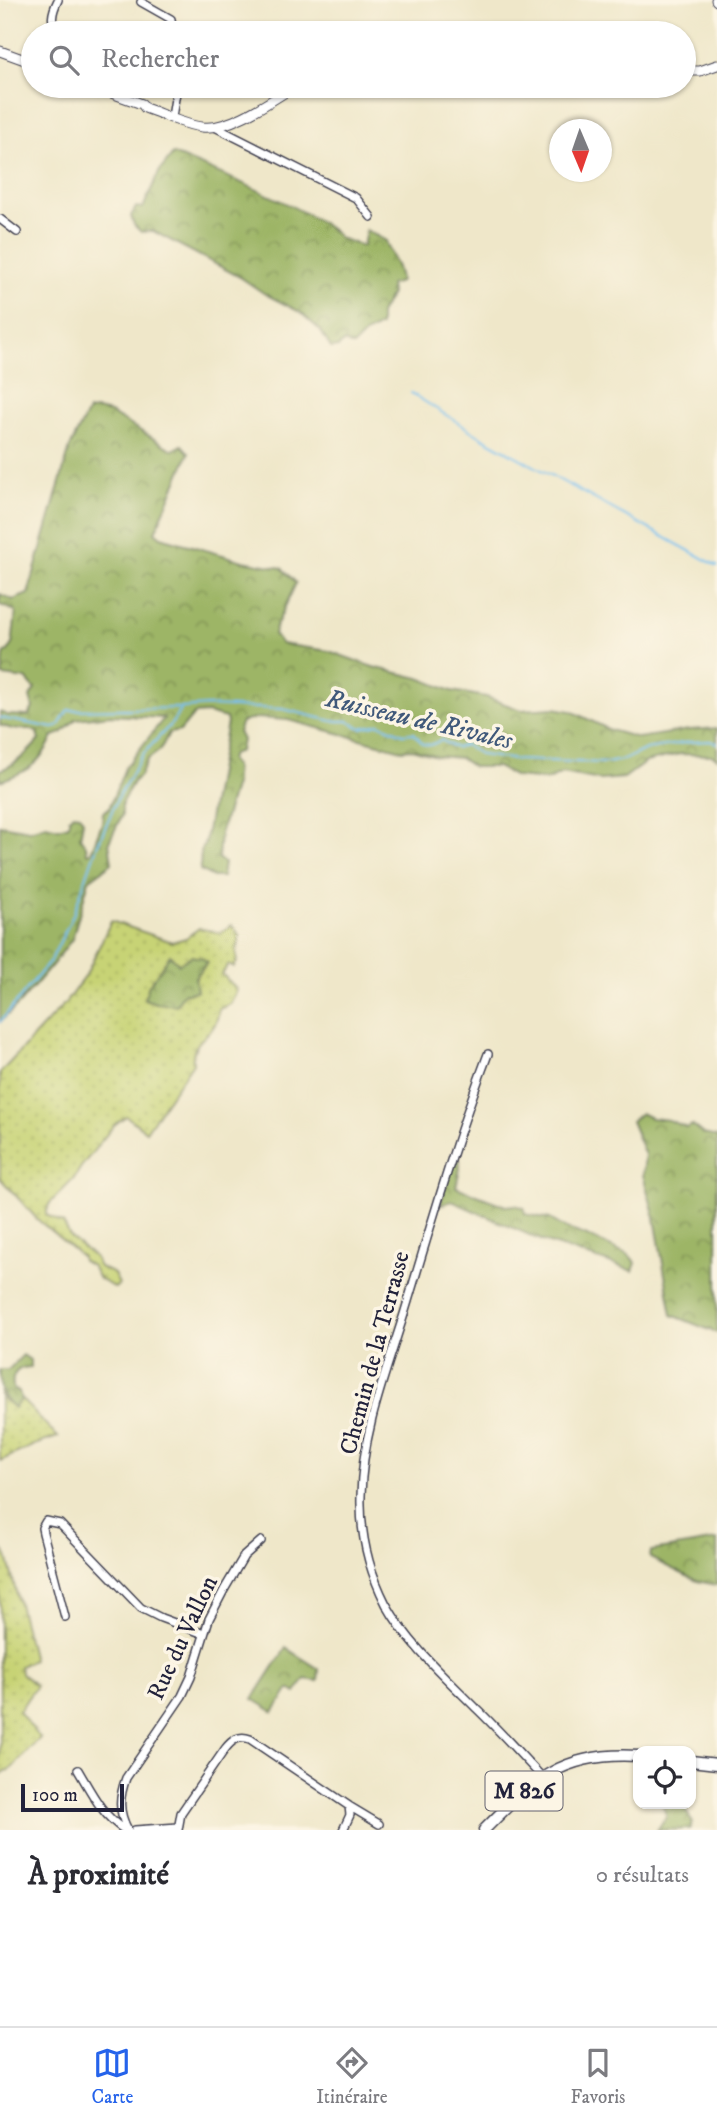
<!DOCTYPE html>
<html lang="fr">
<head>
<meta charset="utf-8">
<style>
  :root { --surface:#fff; --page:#f2f2f3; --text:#2b2b33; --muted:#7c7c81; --line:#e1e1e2; --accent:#2563eb }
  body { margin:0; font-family:"IM FELL DW Pica",serif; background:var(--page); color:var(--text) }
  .controls { position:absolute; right:21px; bottom:21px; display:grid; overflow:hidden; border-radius:14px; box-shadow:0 2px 5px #0004 }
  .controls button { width:63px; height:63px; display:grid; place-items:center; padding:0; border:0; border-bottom:2px solid var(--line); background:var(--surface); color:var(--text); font:35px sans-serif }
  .compass { position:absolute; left:549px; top:119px; width:63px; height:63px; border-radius:50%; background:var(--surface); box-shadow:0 2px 5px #0004; rotate:178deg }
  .scale { position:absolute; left:21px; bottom:18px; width:103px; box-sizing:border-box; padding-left:7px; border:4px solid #22223b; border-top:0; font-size:19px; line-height:24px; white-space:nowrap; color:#22223b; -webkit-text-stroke:5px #fcf5e5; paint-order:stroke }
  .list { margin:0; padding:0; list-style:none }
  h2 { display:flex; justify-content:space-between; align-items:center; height:91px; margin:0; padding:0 28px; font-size:30px }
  h2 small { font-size:23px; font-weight:400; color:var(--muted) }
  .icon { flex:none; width:38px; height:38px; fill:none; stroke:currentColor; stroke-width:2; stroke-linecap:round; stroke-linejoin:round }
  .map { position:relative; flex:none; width:717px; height:1830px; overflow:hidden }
  .search { position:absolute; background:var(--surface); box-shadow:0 2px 5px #0004; left:21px; right:21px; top:21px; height:77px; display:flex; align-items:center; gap:18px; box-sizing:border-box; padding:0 24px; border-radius:38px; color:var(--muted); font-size:26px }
  .sheet { height:196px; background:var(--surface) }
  nav { display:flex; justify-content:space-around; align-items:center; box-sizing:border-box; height:98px; border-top:2px solid var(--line); background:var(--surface); font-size:19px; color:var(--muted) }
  nav a { display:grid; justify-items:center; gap:4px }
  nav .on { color:var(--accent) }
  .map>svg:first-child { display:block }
</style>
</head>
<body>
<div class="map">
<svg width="717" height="1830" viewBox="0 0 717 1830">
  <defs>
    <pattern id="grass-dots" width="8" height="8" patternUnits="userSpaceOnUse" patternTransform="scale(1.75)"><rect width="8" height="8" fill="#c7d375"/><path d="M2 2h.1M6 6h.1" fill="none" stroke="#abb566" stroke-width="1.8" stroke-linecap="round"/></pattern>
    <pattern id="forest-crowns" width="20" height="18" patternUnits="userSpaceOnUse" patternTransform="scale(1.75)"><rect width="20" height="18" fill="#9db566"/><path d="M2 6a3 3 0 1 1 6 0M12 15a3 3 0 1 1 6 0" fill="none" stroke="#809355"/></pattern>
  </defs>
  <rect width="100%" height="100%" fill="#fcf5e5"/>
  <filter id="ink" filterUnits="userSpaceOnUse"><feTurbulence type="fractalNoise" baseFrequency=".0143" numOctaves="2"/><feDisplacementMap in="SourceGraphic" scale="14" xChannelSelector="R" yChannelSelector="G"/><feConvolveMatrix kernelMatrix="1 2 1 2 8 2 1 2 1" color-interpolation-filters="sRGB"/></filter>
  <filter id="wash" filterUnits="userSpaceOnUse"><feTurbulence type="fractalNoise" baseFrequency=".00686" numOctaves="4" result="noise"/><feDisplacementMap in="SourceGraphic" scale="28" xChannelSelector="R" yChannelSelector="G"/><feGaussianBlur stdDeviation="1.57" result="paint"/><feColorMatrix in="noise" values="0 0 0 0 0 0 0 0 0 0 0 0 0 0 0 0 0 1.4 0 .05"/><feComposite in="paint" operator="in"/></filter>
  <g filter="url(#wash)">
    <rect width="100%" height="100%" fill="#efe7c9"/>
    <path fill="url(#grass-dots)" stroke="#747a58" stroke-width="2" fill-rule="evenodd" d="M111,921L172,942L186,938L199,928L220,933L232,925L240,936L236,952L237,961L234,967L228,965L222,974L237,990L230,1004L219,1009C218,1015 217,1023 213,1027C204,1040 191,1043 193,1063L146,1131L126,1116L114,1125L81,1167L73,1180L49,1204L46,1215L63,1223L71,1238L94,1257L99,1267L114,1274L119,1284L115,1288L99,1279L92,1266L82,1261V1257L37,1219L0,1178V1073L65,1003L87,973ZM171,956L179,964L207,963L183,994Z
      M0,1393L4,1400L14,1407L21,1399L58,1437L34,1445L0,1461Z
      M0,1547L7,1556L33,1660L20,1666L21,1673L36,1686L19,1711L40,1738L12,1768L0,1775Z"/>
    <path fill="url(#forest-crowns)" stroke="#606c50" stroke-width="2" d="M173,154C202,166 328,216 339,238L363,246L366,230L386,241C390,255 400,267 400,282L390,285L391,294L380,314V326L365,334L353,346L344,342L338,347L331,348L320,330L300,312L265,294L240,277L153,231L141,232L134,225L131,216L136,207L143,208L159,172Z
      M97,410L110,413L173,450L182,445L189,453L155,532L161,537L243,561L282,568L296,583L277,624L274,634L281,644L329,651L373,667L419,678L452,691L486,697L521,710L554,708L571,711L610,730L638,738L689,730L717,728V758L712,755L680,754L646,762L624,778L600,780L562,773L549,780L516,777L497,767H473L460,758L437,756L412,749L402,750L288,720L257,718L242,722L238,732L242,740L240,751L232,754L230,760L235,766V784L220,834L218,858L224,863L222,877H213L200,870L201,851L205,842L227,723L226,718L207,713L194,714L180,731L169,733L160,750L147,760L140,776L133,782L122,802V815L109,842L112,863L89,880L72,939L53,964L20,1003L0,1022V825L30,830L46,825L58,828L69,825V818L73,814L80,815L83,821L80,837L86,846L87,853L91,852L102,823L103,812L109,808L125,768L164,718L111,715L76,719L62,733L53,736C41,763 28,772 0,781V770C16,765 28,753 39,740L37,732L30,729H12L0,725V712L7,715L28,716L33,708L30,697L35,689L26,679L2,676L4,655L12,646L16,611L0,605V594L13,600L28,594L70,447L88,411Z
      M170,955L179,964L191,956L202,958L207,962L195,977L197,991L183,994L176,1005L156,1003L144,999L149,985Z
      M641,1113L651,1118L669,1120L687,1128L692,1125L703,1134L717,1137V1333L672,1315L655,1218L643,1175L645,1155L631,1121Z
      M460,1158V1168L456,1187L506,1206L515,1205L524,1208L525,1214L550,1219L567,1229L585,1235L629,1255L636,1263L633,1271L543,1241L452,1201L440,1205L454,1161Z
      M23,1355L30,1360V1367C15,1367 10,1377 14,1390L19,1391L21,1399L14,1408C0,1396 0,1389 0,1370H8Z
      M717,1540V1585L697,1581L650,1558L651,1551Z
      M286,1648L319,1669L318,1681L305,1679L296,1693L289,1689L274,1712L253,1699Z
      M662,1804H685L683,1806L692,1822L690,1829L657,1830L667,1817Z"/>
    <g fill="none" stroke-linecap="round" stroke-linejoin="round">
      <path stroke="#77c0f0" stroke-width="2" d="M411,393L481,437L717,566
        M0,718L54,728L59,725L68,710L181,708
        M0,1022L51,960L73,915L96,849L118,797L143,754L172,723L182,708L207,706L283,709L332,721H348L361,728L379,724L403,734L414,733L423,744L431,745L441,740L456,748L465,745L481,755L518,760L607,763L626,759L646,749L690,742L710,741L717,743"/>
    </g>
  </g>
  <g filter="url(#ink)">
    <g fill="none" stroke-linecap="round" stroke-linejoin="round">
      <g stroke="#414050" stroke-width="10">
        <path id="minor" d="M58,0C52,12 49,23 59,33
          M141,2L171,19L173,33
          M172,117L177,86
          M215,127L356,198L371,217
          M0,219L17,232
          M488,1054C456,1138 431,1225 405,1311C386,1372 362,1432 361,1496C360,1533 369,1571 386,1604C408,1644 444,1676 476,1708C499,1730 520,1754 542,1777
          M65,1617L43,1533L42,1528L46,1521L60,1524L141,1608L161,1618L204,1634
          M78,1770C91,1792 103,1817 125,1830
          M349,1806L379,1824
          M128,1830C118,1812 119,1797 126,1778L182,1696L191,1677L209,1619L224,1590L244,1556L261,1541
          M135,1830L178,1827
          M178,1830L181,1813L225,1749C232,1740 239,1735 250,1739L349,1806L350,1815L343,1830"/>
      </g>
      <g stroke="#414050" stroke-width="11">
        <path id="tertiary" d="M716,0L717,1
          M0,51L33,63
          M684,71H700L717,65
          M92,86L142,104L145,108C163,114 183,125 202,127C229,131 272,100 295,86"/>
      </g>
      <g stroke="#414050" stroke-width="13">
        <path id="primary" d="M691,1761L717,1764
          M484,1830C533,1780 564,1751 638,1756"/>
      </g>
      <use href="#minor" stroke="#fff" stroke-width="7"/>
      <use href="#tertiary" stroke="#fff" stroke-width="9"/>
      <use href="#primary" stroke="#fff" stroke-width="10"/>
    </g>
  </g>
  <g text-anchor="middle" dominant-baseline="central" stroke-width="7" stroke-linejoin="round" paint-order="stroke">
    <rect fill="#fcf5e5" stroke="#63616e" stroke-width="2" x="485.5" y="1771.5" width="77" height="39" rx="5"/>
    <g font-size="23" font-weight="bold" fill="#22223b">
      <text x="524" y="1791">M 826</text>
    </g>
    <g font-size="24" fill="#22223b" stroke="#fcf5e5">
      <text transform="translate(375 1353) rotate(-75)">Chemin de la Terrasse</text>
      <text transform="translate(183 1638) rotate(-65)">Rue du Vallon</text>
    </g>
    <g font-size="26" font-style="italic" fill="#40597a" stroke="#fcf5e5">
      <text transform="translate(419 720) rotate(13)">Ruisseau de Rivales</text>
    </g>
  </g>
</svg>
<div class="controls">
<button><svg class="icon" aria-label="locate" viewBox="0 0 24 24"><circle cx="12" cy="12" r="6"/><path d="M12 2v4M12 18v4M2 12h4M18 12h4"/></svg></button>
</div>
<svg class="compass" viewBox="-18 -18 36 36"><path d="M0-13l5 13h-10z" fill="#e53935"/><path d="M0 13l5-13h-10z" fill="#7c7c81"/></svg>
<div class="scale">100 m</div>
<div class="search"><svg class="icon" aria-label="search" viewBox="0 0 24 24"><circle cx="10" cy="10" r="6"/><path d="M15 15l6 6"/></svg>Rechercher</div>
</div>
<section class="sheet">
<h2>À proximité<small>0 résultats</small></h2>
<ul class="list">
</ul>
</section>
<nav>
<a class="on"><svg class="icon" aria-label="map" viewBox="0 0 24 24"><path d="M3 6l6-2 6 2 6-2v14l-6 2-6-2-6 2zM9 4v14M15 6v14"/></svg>Carte</a>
<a><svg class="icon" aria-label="directions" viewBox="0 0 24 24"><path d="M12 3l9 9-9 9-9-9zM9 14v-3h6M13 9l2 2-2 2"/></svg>Itinéraire</a>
<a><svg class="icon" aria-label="saved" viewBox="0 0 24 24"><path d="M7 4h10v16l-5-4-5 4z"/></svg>Favoris</a>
</nav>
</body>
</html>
